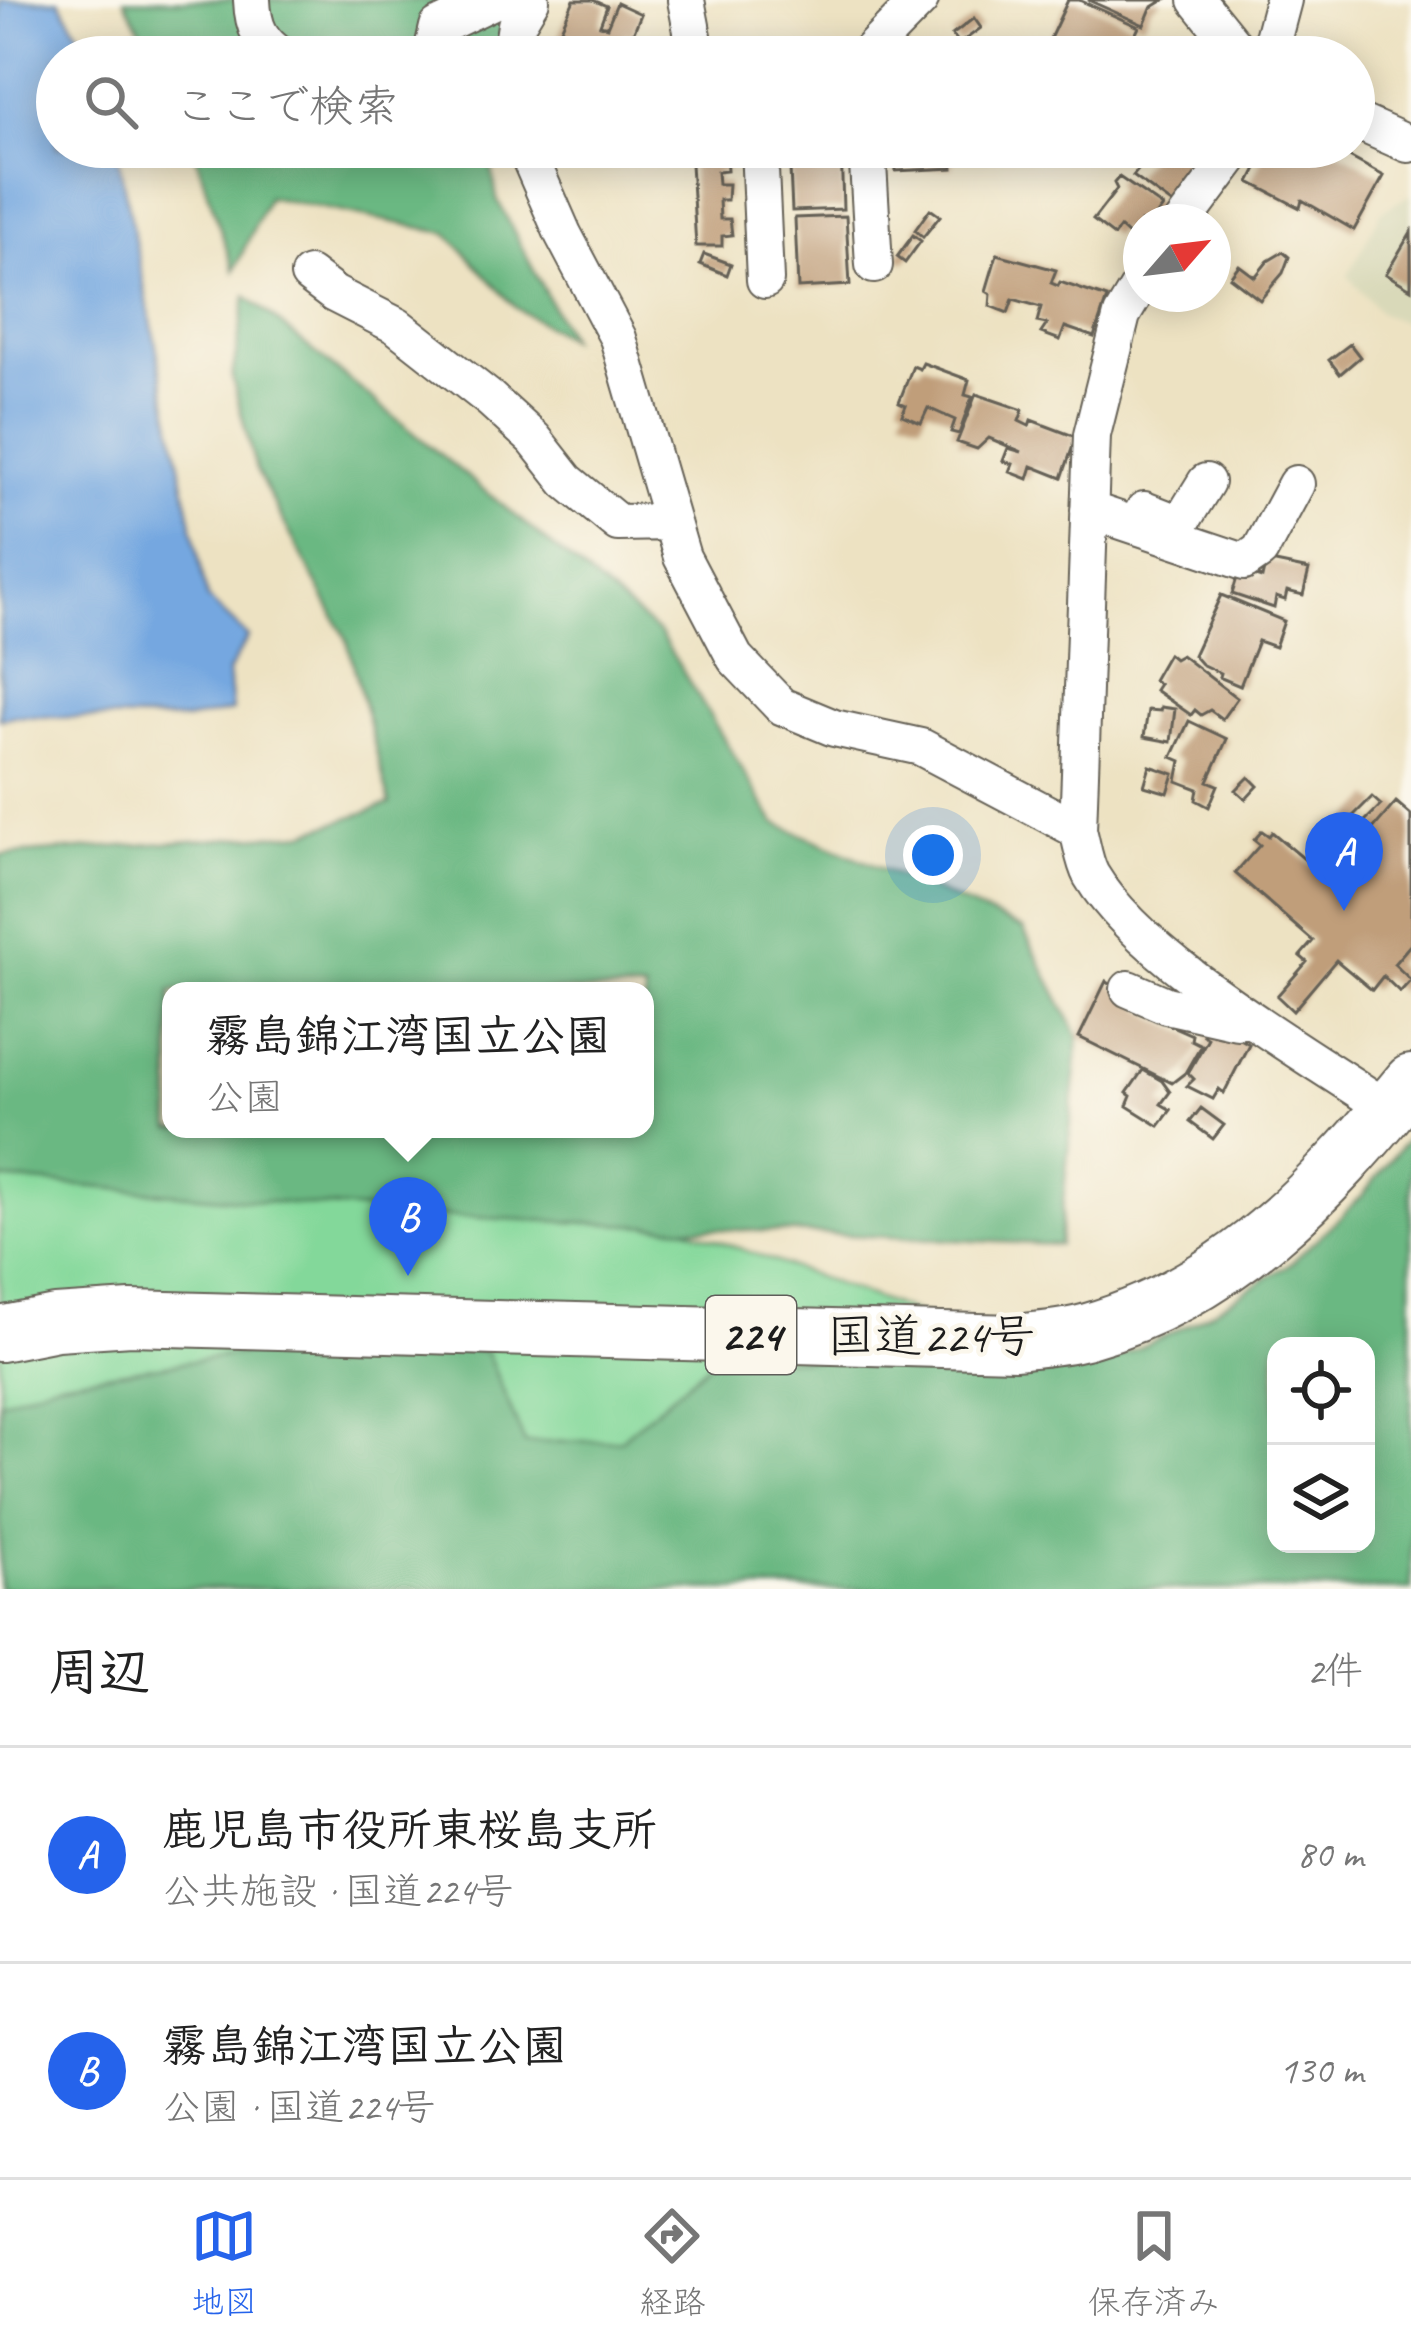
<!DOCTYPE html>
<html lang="ja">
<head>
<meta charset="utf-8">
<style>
  :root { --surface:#fff; --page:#f2f2f2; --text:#222; --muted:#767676; --line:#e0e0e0; --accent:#2563eb }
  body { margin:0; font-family:Caveat,"Klee One",sans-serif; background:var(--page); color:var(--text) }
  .controls { position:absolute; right:36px; bottom:36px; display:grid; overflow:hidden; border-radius:24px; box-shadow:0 6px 30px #0003 }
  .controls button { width:108px; height:108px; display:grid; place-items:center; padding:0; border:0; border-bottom:3px solid var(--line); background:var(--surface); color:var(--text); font:60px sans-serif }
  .compass { position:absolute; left:1123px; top:204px; width:108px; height:108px; border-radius:50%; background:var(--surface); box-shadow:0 6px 30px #0003; rotate:62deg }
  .you { position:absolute; left:933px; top:855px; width:42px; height:42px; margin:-30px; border:9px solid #fff; border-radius:50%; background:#1a73e8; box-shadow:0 0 0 18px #1a73e833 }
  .badge { display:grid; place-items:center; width:78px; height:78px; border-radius:50%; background:var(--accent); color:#fff; font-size:39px; font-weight:700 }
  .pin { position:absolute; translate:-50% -99px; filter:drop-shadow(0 3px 6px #0008) }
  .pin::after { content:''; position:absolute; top:63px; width:42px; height:36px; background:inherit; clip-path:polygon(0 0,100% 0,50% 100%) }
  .popup { position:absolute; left:162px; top:982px; width:492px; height:156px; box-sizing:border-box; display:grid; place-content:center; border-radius:24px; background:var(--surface); filter:drop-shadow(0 3px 9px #0005); font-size:39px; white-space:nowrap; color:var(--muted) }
  .popup b { font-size:45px; color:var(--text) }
  .popup::after { content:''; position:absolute; left:50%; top:100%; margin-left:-24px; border:24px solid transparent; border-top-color:var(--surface) }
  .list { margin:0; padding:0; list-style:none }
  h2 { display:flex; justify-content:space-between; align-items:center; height:156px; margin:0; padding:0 48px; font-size:51px }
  h2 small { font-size:39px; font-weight:400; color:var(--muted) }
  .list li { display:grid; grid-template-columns:78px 1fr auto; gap:36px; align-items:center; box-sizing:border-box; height:216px; padding:0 48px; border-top:3px solid var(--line) }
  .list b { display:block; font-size:45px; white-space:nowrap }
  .list p { margin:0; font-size:39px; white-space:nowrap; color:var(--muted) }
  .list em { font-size:39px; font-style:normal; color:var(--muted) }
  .icon { flex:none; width:66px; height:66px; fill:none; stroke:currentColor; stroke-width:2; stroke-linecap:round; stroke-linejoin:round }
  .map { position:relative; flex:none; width:1411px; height:1589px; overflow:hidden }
  .search { position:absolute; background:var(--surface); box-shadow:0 6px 30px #0003; left:36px; right:36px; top:36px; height:132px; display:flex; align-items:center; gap:30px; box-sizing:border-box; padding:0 42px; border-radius:66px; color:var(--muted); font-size:45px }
  .sheet { height:588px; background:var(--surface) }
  nav { display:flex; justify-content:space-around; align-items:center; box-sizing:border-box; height:168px; border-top:3px solid var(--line); background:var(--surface); font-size:33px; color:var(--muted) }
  nav a { display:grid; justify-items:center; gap:6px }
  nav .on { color:var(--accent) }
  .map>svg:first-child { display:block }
</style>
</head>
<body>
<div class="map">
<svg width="1411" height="1589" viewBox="0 0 1411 1589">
  <rect width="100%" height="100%" fill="#fbf7ec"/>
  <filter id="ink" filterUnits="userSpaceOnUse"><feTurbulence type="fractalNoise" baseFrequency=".00833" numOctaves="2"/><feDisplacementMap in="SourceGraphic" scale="24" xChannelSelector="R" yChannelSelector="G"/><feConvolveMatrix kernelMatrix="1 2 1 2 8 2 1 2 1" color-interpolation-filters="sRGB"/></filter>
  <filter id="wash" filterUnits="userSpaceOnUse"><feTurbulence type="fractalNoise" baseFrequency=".004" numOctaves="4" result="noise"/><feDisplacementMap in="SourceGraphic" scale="48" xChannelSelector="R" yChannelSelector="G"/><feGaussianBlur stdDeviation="2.7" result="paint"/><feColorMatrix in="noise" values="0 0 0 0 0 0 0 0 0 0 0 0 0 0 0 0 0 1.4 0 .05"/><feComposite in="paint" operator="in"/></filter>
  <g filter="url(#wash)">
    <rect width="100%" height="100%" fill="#ede2c2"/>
    <path fill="#d9d9b9" d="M1411,194V326L1379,312L1348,276L1381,212Z"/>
    <path fill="#83d89a" stroke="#507a5b" stroke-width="3" d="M0,861L171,991V1129H416L1276,1446V1544H1366L1411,1589H0Z"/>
    <path fill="#6ab882" stroke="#436a4f" stroke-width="3" fill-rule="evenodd" d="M124,0H515L494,57H156Z
      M193,147H488L497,199L569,339L516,308L447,233L268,197L234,271Z
      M246,296L660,634L775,823L1023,929L1079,1037L1059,1245L423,1215L0,1179V855L304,833L390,804L347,640L256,470L232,378ZM171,991H645V1129H171Z
      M1411,1134V1589H0V1401L58,1381L308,1344L486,1351L525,1443L620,1440L716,1357L982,1364L1114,1359L1194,1322L1291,1263L1362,1196ZM1276,1346H1366V1544H1276Z"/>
    <path fill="#75a7e0" stroke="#48627e" stroke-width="3" d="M0,0H59L93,57H57V147H116L207,598L248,637L228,672L232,711L186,720L14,716L0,719Z"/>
    <g id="blocks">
      <path fill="#c09e7a" d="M574,0H593L607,6L600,25L607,27L617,3L641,14L632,36L625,33L616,57H552L555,51L552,49Z
        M1068,0H1079L1139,27L1125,57H1066L1068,52L1048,43Z
        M1088,0H1164L1151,8L1144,25Z
        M974,18L981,28L959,44L952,35Z
        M690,147H714L715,154L726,153L727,171L717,172L718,184H728L727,200H719L720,219H730L732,235L722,236V246H696Z
        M789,147H841L843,209L792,211Z
        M895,147H952L953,168L896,171Z
        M1157,147H1210L1216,151L1177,208L1133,176Z
        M1268,147H1331L1384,176L1354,230L1302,200L1300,208L1250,182Z
        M1119,177L1163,207L1152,222H1141L1138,244L1120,228L1114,236L1093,220L1117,189L1114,183Z
        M930,209L940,216L923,237L915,230Z
        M846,216L850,285L798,288L795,218Z
        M1411,232V289L1386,274Z
        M913,235L921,241L905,263L897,257Z
        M1283,252L1289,257L1283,273L1260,300L1230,277L1239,265L1255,277L1268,261Z
        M704,254L731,264L727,275L700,264Z
        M997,254L1056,270L1051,283L1058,286L1060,282L1107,298L1094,337L1065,327L1060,340L1041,333L1047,324L1037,322L1041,307L1013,299L1008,313L990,306L991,294L986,291Z
        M1350,344L1360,357L1340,374L1329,360Z
        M923,363L969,380L965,395L972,397L959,434L951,432L955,420L928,408L921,423L902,415L906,405L899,402L913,366L920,369Z
        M976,394L1023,410L1019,421L1029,426L1031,420L1076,437L1062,478L1032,466L1028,479L1010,472L1013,464L1003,461L1008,448L1022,452L989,438L977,449L957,442Z
        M1266,561L1309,570L1303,595L1287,591L1285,600L1276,597L1274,608L1232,594L1239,571L1262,578Z
        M1221,595L1284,621L1275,647L1258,641L1240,686L1219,677L1220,673L1201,664L1193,655Z
        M1168,654L1174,659L1181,655L1237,698L1222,719L1210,710L1201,715L1195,710L1191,715L1155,690L1159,684L1153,680Z
        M1161,707L1175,709L1171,742L1144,737L1148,710L1160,711Z
        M1189,721L1227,739L1208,781L1218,785L1209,807L1196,800L1198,789L1177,781L1181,761L1172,757Z
        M1150,766L1174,774L1168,793L1144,786Z
        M1249,777L1258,786L1246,799L1236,790Z
        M1372,797L1381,805L1348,838L1340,829Z
        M1396,802L1411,815V944L1394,964L1411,980L1400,992L1383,976L1372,990L1336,960L1293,1011L1277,996L1307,962L1300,956L1313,941L1235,873L1260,845L1254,840L1262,831L1269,836L1272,832L1329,880Z
        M1106,981L1158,1020L1192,1035L1191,1040L1201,1045L1185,1073L1172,1083L1079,1037Z
        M1213,1023L1249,1044L1224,1093L1219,1089L1213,1099L1187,1086L1194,1079L1188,1073L1208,1038L1203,1035Z
        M1143,1070L1162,1081L1170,1092L1161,1104L1171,1110L1159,1126L1127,1106L1131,1096L1127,1093Z
        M1201,1108L1224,1125L1213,1139L1190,1122Z"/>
    </g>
  </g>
  <g filter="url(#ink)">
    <use href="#blocks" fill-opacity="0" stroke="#656156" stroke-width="3"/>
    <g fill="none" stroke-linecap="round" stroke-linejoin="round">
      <g stroke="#656156" stroke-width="40">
        <path id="minor" d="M252,0C253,27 260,42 283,57
          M686,0L697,57
          M1197,0L1243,57
          M431,57L438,27L495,0
          M511,57L516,25L531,0
          M864,57L920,0
          M1268,57L1283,0
          M1354,120L1408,144
          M525,147L563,234L618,338L682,557L735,658L781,706L834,728L921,747L1078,830
          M759,147L765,280
          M867,147L874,265
          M1183,222L1239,147
          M309,275L334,294L397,326L490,399L534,439L567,481L618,523L671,522
          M1141,283L1122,315L1092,435L1078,830C1082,844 1084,862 1091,875C1142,961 1304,1052 1389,1110
          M1089,510L1244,562L1260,551L1296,484
          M1144,510L1180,524L1206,482
          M1129,989L1166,1005L1237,1021L1246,1019"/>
      </g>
      <g stroke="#656156" stroke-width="58">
        <path id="highway" d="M0,1334L56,1323L131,1318L1015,1342C1038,1339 1065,1338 1088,1331C1229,1291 1321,1192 1411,1082"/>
      </g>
      <use href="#minor" stroke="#fff" stroke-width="36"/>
      <use href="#highway" stroke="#fff" stroke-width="54"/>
    </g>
  </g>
  <g text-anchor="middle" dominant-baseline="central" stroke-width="9" stroke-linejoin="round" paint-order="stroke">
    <rect fill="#fbf7ec" stroke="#5f5e5a" stroke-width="3" x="706" y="1296" width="90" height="78" rx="9"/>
    <g font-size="45" font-weight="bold" fill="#1c1c1c">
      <text x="751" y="1335">224</text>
    </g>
    <g font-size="48" fill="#1c1c1c" stroke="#fbf7ec">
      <text x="931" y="1336">国道224号</text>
    </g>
  </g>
</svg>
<div class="controls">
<button><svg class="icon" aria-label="locate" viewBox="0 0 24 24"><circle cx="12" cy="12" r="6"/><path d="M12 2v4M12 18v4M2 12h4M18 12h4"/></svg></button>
<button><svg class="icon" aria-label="layers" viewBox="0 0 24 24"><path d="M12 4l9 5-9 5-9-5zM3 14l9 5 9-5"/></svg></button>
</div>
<svg class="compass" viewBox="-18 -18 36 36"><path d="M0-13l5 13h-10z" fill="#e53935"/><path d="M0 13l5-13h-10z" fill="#767676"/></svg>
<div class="you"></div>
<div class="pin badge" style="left:1344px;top:911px">A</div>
<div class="pin badge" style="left:408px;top:1276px">B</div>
<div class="popup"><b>霧島錦江湾国立公園</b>公園</div>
<div class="search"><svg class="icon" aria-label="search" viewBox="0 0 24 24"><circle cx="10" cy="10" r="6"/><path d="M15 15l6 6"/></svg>ここで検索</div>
</div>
<section class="sheet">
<h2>周辺<small>2件</small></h2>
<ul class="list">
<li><span class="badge">A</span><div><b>鹿児島市役所東桜島支所</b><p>公共施設 · 国道224号</p></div><em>80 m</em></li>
<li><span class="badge">B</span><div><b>霧島錦江湾国立公園</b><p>公園 · 国道224号</p></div><em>130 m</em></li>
</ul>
</section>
<nav>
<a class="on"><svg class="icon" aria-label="map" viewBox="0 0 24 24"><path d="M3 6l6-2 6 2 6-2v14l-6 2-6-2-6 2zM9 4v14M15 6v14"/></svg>地図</a>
<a><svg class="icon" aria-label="directions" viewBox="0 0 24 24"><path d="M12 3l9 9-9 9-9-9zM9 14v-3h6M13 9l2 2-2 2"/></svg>経路</a>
<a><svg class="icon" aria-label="saved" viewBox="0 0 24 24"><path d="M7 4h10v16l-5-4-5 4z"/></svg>保存済み</a>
</nav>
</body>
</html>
